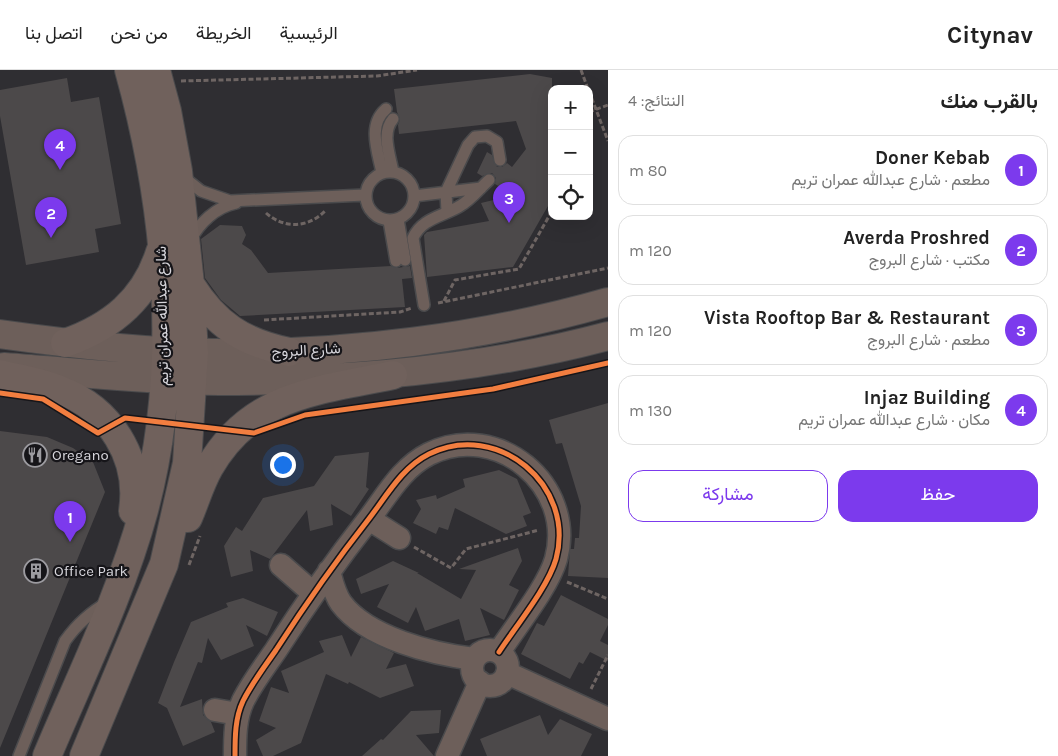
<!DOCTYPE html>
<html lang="ar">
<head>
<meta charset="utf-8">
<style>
  :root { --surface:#fff; --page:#f2f2f2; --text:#222; --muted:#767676; --line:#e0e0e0; --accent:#7c3aed }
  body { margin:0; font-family:Karla,Vazirmatn,sans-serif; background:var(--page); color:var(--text); direction:rtl }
  .controls { position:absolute; right:15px; top:15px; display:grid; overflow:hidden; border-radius:10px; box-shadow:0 5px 20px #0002 }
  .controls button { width:45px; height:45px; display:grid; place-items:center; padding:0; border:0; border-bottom:1px solid var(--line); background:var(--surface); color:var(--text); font:25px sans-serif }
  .you { position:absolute; left:282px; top:394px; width:18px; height:18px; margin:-12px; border:4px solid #fff; border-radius:50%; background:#1a73e8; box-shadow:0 0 0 8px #1a73e833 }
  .badge { display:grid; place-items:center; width:32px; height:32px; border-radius:50%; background:var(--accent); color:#fff; font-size:16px; font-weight:700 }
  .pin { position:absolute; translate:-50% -41px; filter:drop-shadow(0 1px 2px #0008) }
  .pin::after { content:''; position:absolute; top:26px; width:18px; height:15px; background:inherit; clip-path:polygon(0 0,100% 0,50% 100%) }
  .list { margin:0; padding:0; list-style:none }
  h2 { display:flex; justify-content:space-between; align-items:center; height:65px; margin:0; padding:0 20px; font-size:21px }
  h2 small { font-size:16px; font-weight:400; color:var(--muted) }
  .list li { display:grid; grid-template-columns:32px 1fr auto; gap:15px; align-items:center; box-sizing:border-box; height:70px; margin:0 10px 10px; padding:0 10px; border:1px solid var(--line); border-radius:15px }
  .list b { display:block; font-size:19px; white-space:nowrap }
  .list p { margin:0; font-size:16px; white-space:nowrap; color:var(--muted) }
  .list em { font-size:16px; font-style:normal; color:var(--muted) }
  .actions { display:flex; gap:10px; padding:15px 20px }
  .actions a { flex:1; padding:11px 0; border:1px solid var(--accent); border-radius:15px; text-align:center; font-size:18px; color:var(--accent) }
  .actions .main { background:var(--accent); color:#fff }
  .icon { flex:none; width:28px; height:28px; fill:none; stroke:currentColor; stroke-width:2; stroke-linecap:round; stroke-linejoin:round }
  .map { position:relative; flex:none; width:608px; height:686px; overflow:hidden; direction:ltr }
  header { display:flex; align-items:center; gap:30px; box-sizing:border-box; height:70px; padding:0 25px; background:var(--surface); border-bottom:1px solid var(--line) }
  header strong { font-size:24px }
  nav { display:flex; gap:28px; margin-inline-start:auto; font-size:18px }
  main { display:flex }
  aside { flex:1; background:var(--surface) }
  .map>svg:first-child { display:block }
</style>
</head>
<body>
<header>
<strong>Citynav</strong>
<nav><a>الرئيسية</a><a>الخريطة</a><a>من نحن</a><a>اتصل بنا</a></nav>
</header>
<main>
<aside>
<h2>بالقرب منك<small>النتائج: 4</small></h2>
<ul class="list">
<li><span class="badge">1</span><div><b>Doner Kebab</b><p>مطعم · شارع عبدالله عمران تريم</p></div><em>80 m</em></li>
<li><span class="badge">2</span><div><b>Averda Proshred</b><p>مكتب · شارع البروج</p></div><em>120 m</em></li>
<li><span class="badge">3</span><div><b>Vista Rooftop Bar &amp; Restaurant</b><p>مطعم · شارع البروج</p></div><em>120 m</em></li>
<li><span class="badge">4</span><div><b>Injaz Building</b><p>مكان · شارع عبدالله عمران تريم</p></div><em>130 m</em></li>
</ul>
<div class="actions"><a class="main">حفظ</a><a>مشاركة</a></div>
</aside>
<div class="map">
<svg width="608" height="686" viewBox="0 0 608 686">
  <rect width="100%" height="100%" fill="#2f2e32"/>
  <path fill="#4c494a" d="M530,4L552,8V129L513,197L427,207L424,165L427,162L489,151L481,133L514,125L495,114L496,108L492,103L482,106L477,103L487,82L492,85L497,97H502L507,93L512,97L526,79L516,51L399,64L398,55L400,49L397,42L394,19Z
    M67,8L71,32L99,27L121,154L95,159L99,182L26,195L0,46V20Z
    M220,155L242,156L246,165L242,174L251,180L268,203L391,196L397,198L410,196L412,208L402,209L405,237L240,246L221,230L205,208L201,169Z
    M608,333V508L568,506L570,479H574L575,468H579L581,436L562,373L556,374L549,350Z
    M0,361L47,367L73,378L93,392L105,422L0,678Z
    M369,382L366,417L369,419L351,446L331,434L333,455L310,461L307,440L270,489L250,480L253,501L231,507L224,476L236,457L242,461L263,428L314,416L335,386Z
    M499,400L517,409L531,443L523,446L527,456L506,464L455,438L448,460L439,457L436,464L413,453L421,439L416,430L436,425L437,429L465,417L463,409Z
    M518,478L522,491L509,515L519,520L504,550L480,538L490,565L465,571L459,549L425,561L416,537L408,553L377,537L389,514L361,524L356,509L393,491L419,503H417L461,529L476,500L459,499Z
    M561,525L608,549V555L600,571L608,575V591L590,582L583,594L579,592L570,609L521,584L537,553L544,556Z
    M243,528L278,542L267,566L246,555L254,576L221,590L208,568L202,593L198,592L180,637L202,629L203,645L211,652L215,662L183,676L167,638L158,633L174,592L191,552L228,537L226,533Z
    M342,565L351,587L361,567L394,583L386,599L406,594L414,616L380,628L349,612L348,614L326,604L301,673L273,686H263L256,670L276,658L259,651L271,617L289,623L281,601L324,582L319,571Z
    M441,640L439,663L416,665L434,686H362L381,669L383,670L411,641Z
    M540,645L548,665L560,649L592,664L581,686H487L480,669Z"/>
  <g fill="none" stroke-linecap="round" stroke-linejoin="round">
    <g stroke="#4a4a4c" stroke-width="14">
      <path id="service" d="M393,49C381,63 390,85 393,102
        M366 126a24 24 0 1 1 48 0a24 24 0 1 1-48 0Z
        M382,103C378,82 367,55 386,39
        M182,106L201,121L230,131L365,125
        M414,126L481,118
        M447,142L446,122L468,75L475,67L487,66L497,72L500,90
        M398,149L405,190
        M389,151L396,191
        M190,171C199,153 216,137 236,133
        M424,235L413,168C422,148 442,147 460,136C471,130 479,119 489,110
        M19,686L65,571C78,553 90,543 108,532"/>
    </g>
    <g stroke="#4a4a4c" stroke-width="25">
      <path id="minor" d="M369,449L399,468
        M281,495L313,523
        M329,501C332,512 334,523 341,533C367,568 433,584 474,589
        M472 598a18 18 0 1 1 36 0a18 18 0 1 1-36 0Z
        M507,603L608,649
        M215,640L238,644
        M235,686C235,667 235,648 243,631C252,613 265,596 276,580C305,535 335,492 368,450C386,427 401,398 429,384C497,350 576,415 556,489C548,517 516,556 499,582
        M447,686L480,612"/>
    </g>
    <g stroke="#4a4a4c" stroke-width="30">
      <path id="tertiary" d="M0,264C71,274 143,282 215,283C346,285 482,268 608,232
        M4,297C75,302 147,310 219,311C350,311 481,300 608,266"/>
    </g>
    <g stroke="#4a4a4c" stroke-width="30">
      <path id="secondary" d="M190,214C216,255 242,272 289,282
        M65,273C111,257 145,230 160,182
        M0,304C20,309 41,312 60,320C110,339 141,387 133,441
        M188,448C195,432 200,414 209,398C251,324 318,321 393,305
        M47,686C81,605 121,525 144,440C182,298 168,140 129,0
        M84,686L164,494L187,393L194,283L190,214L178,101L167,41L156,0"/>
    </g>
    <path stroke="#6e6563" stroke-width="3" stroke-dasharray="5 2.5" stroke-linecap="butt" d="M581,0L588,19
      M181,11L377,6L417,0
      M589,21L608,71
      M589,42L608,35
      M266,143C284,159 308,158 325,141
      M444,231L455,210L519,199L552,141
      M438,233L608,198
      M264,250L400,242L412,238
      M414,477L451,498L466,479L539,460
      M189,495L200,466
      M567,512L608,529
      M591,619L608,585"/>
    <use href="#service" stroke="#6d5f5a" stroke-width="11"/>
    <use href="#minor" stroke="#6d5f5a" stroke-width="22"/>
    <use href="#tertiary" stroke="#6d5f5a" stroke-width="28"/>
    <use href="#secondary" stroke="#70615c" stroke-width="28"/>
    <g stroke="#161519" stroke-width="8">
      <path id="cycleway" d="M0,323L43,329L98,363L125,348L254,363L305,345L493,319L608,293
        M235,686C235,667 235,648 243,631C252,613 265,596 276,580C305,535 335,492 368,450C386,427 401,398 429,384C497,350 576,415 556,489C548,517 516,556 499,582"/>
    </g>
    <use href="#cycleway" stroke="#f27e40" stroke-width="5"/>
  </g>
  <defs>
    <g id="restaurant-ring" transform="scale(1.25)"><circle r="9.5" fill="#161519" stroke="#9c9ba0" stroke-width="1.5"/><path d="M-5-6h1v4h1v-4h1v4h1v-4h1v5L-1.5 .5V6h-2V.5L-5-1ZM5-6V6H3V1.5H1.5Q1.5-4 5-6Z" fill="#9c9ba0"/></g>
    <g id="building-ring" transform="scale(1.25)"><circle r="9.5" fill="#161519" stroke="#9c9ba0" stroke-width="1.5"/><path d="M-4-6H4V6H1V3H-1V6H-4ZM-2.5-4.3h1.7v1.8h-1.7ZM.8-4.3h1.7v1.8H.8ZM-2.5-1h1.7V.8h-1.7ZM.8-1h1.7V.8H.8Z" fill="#9c9ba0"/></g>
  </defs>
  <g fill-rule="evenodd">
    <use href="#restaurant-ring" x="35" y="385"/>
    <use href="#building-ring" x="36" y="501"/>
  </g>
  <g text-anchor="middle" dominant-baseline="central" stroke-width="4.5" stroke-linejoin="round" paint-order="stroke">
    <g font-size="15" fill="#d7d6dc" stroke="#161519">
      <text transform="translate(162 246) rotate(-91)">شارع عبدالله عمران تريم</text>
      <text transform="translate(306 280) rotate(-3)">شارع البروج</text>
    </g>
    <g font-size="15" fill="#d7d6dc" stroke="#161519" text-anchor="start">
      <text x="52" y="385">Oregano</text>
      <text x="54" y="501">Office Park</text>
    </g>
  </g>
</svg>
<div class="controls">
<button>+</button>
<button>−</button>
<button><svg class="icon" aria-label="locate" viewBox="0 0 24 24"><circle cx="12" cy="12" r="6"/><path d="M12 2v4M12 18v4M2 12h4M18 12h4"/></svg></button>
</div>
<div class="you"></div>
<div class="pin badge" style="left:70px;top:472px">1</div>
<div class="pin badge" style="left:51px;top:168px">2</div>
<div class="pin badge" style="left:509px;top:153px">3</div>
<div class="pin badge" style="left:60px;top:100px">4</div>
</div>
</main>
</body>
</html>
